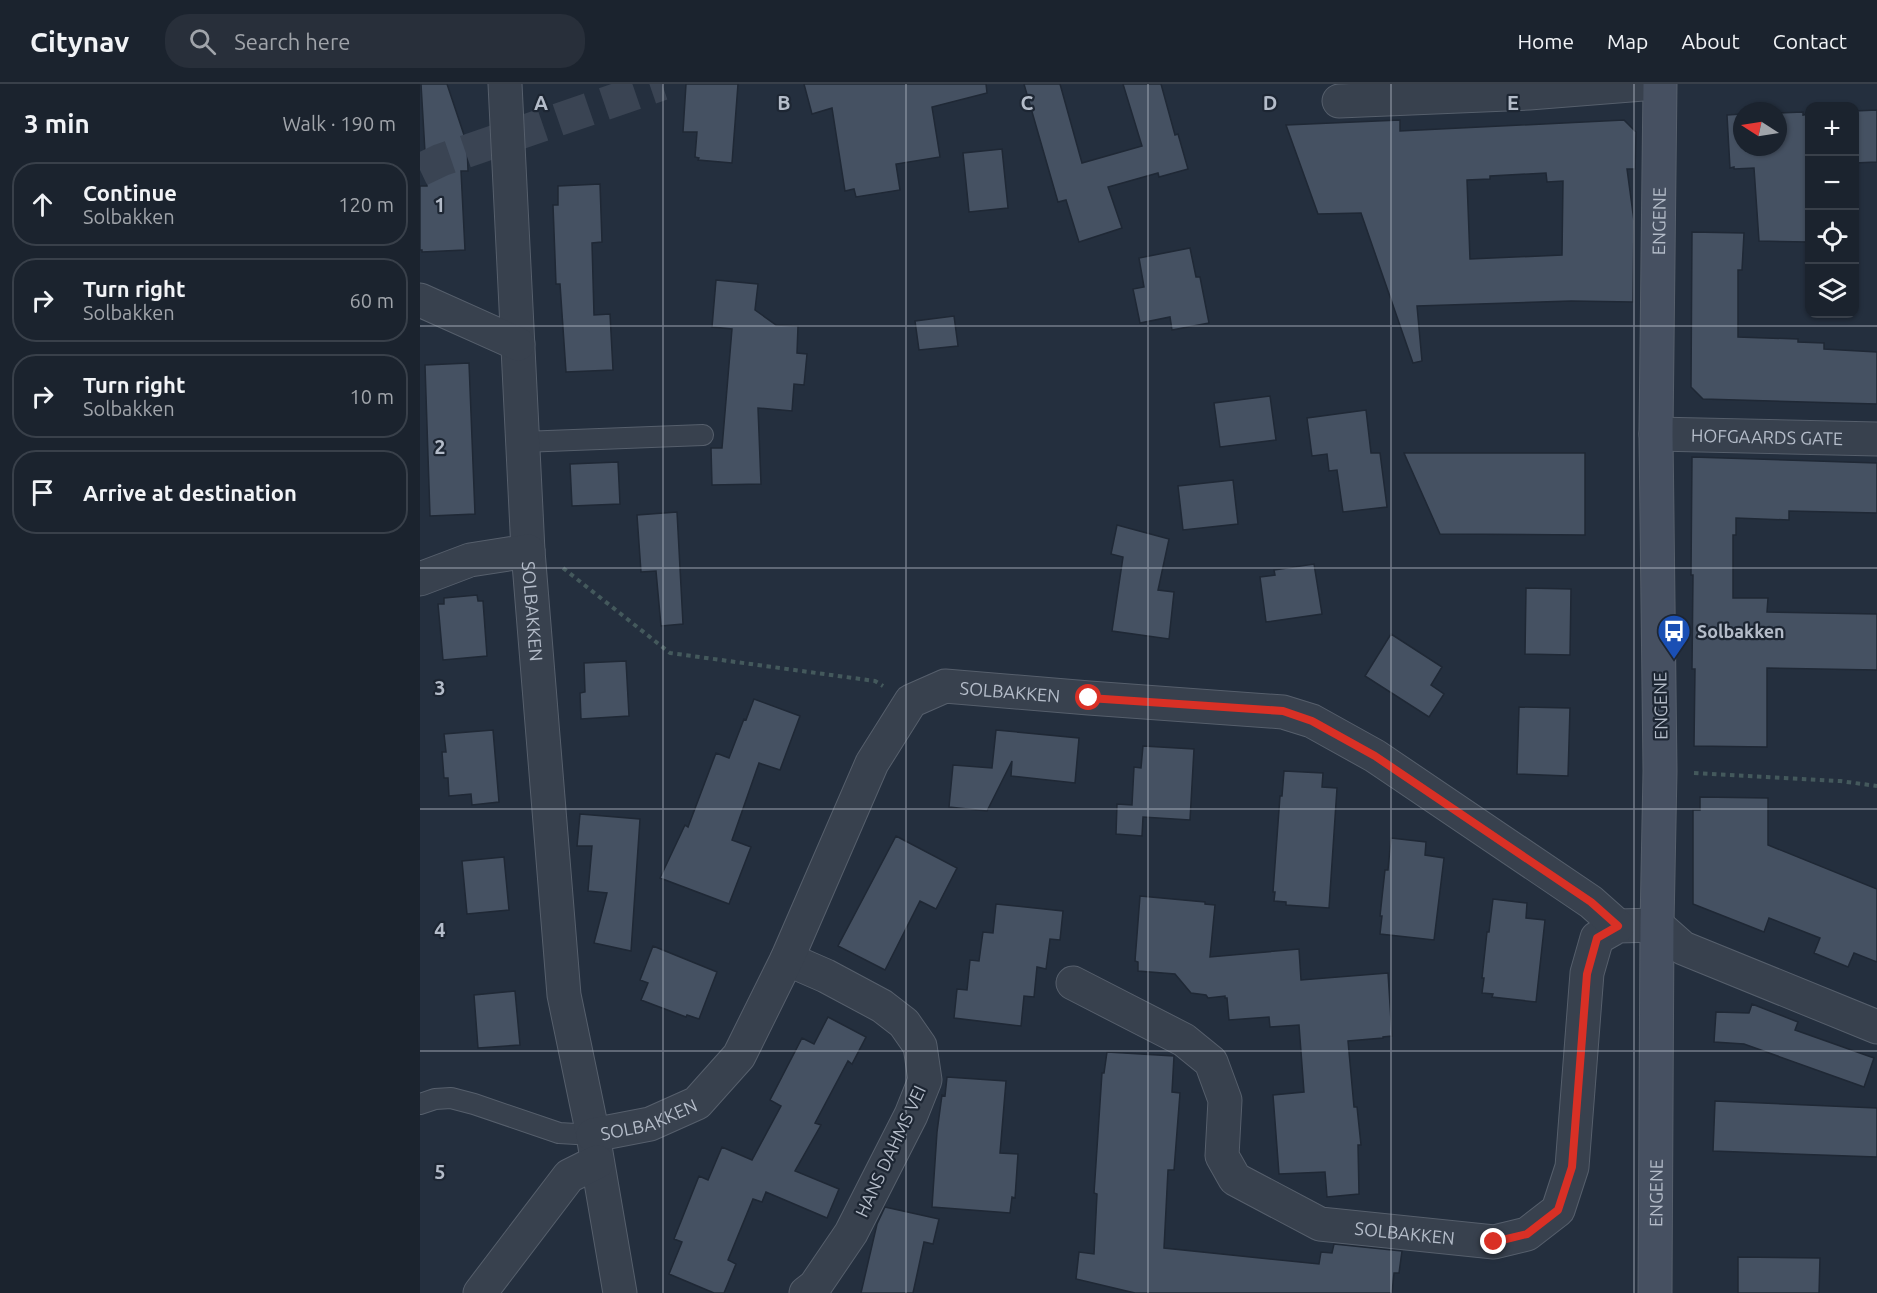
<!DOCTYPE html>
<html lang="en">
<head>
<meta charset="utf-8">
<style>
  :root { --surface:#1b232e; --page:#282f3a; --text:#f1f3f6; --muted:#a0a4aa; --line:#39404a }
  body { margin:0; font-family:Ubuntu,sans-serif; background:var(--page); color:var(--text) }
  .controls { position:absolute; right:18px; top:18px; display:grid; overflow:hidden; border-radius:12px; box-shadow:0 2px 4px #0004 }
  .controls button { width:54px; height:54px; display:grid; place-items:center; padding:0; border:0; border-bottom:2px solid var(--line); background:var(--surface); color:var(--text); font:30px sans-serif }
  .compass { position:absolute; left:1313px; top:18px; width:54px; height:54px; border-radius:50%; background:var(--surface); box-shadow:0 2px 4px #0004; rotate:282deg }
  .stop { position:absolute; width:18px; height:18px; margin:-14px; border:4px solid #d93025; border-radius:50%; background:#fff }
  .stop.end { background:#d93025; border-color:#fff; box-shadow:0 2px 6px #0008 }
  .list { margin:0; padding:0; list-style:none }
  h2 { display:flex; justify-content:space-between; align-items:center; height:78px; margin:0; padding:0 24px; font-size:26px }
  h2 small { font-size:20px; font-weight:400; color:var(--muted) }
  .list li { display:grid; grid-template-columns:39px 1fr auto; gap:18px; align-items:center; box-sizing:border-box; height:84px; margin:0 12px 12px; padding:0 12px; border:2px solid var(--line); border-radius:24px }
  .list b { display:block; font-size:22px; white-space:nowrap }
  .list p { margin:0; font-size:20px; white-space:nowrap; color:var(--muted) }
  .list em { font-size:20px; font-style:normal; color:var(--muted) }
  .icon { flex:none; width:33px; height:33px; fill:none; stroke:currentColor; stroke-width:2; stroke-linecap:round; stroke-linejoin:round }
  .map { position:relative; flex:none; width:1457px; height:1209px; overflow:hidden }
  header { display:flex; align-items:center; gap:36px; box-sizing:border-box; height:84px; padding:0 30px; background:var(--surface); border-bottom:2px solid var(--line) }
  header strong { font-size:28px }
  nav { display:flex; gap:33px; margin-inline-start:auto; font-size:21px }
  .search { width:420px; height:54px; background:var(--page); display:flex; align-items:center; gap:15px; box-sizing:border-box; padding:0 21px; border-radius:24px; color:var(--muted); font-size:22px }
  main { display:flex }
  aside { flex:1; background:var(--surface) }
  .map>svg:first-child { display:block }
</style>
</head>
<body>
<header>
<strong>Citynav</strong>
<div class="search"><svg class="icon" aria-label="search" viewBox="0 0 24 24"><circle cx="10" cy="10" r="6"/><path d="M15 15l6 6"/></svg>Search here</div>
<nav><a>Home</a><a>Map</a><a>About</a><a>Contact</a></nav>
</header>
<main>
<aside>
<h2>3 min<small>Walk · 190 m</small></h2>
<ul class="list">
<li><svg class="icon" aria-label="ahead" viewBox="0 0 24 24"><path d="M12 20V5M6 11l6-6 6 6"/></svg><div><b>Continue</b><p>Solbakken</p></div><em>120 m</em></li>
<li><svg class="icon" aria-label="right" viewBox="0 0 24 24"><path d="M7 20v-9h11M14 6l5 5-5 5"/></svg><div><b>Turn right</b><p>Solbakken</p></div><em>60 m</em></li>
<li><svg class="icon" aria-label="right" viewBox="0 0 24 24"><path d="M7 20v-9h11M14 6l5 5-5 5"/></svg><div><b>Turn right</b><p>Solbakken</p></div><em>10 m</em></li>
<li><svg class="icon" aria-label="arrive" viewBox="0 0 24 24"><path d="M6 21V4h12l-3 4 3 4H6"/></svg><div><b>Arrive at destination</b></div></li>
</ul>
</aside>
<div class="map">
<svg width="1457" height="1209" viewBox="0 0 1457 1209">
  <rect width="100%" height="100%" fill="#242f3e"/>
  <path fill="#455162" stroke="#1f2835" stroke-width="1.5" fill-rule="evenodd" d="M1,0H27L47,60L48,87H41L45,166L2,168V166H0V102H7Z
    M266,0H318L312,79L278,76L279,74L275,73L277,48H263Z
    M384,0H566L567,9L512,23L520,73L476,80L480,106L436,113L434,105L425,107L412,24L392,30Z
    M604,0H640L662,79L722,62L703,0H741L755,51L758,50L768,85L739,93L738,89L688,103L702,144L659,158L646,116L638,118Z
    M1457,26V78L1434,79V27Z
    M1383,28V31L1389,30V158L1339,157L1334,84L1314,85V83L1310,84L1307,31L1322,30V63H1358V29Z
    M980,36V47L1204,36L1216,48L1215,85H1207L1214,137L1213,218L1151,217L997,222L1002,277L993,279L941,129L898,130L866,41ZM1126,89L1127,98L1143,97L1142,171L1050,175L1047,96L1070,95V92Z
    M582,65L588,124L549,128L543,69Z
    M180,100L182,158L172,159L174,231L190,230L193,286L146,288L140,200H136L133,121H138V102Z
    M1272,148L1324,149L1322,186H1318V253L1378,255V258L1404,259V265L1457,268V320L1283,315L1271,303Z
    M770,164L776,193H780L789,239L752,246L750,233L720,239L713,205L724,203L719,174Z
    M296,196L338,200L335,226L356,241L378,242L377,269L387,270L384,301L374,300L372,327L338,324L341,400L292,401L291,364H302L312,245L292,243Z
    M534,232L538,262L499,266L495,237Z
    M49,279L55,430L10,432L5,281Z
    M850,312L856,356L800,363L794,319Z
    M946,326L951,369H960L967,423L923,428L917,386L909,387L907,370L892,372L887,334Z
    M984,369H1165V451L1020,450Z
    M1272,373L1457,379V429L1369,427V436L1316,434V451H1313V514H1348L1347,528L1457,530V586L1347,584V663L1274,662L1275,585H1272L1273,491H1271Z
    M198,378L200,420L152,422L150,380Z
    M813,396L818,440L763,446L758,402Z
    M257,428L263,540L241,542L236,487L221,488L217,431Z
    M697,441L749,455L738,506L754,508L749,555L692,547L703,473L691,470Z
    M894,480L902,530L846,538L840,493L855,491L854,486Z
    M1106,504L1151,505L1150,571L1105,570Z
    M57,511L58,517H63L67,572L23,576L18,520H24V514Z
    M971,550L1022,583L1011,601L1024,610L1009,633L945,592Z
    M206,577L209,632L161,635L160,609L165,608L164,579Z
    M334,615L380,632L360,686L339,679L312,756L331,763L309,820L240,794L265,741L268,743L296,669L309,674L324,635L326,636Z
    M1099,623L1150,624L1148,692L1097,690Z
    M73,646L79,718L52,721L51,710L29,712L28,694H24L22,668H26L24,650Z
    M576,646L659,654L655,699L591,692L592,677L567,727L529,723L533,681L572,684Z
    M723,662L774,665L770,736L723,733L722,752L696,750L697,720L712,721L714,683L721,684Z
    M864,687L903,689L902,703L917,704L909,824L866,821V818L854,817L855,808H853L860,712H862Z
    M1280,713L1348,714V761L1457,805V878L1434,869L1428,883L1394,869L1400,854L1349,834L1344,848L1273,820V726H1280Z
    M160,730L220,735L211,867L174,859L187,809L168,807L172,762H157Z
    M476,752L537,784L516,825L500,817L465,886L418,862Z
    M971,754L1006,758L1005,771L1024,774L1014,856L960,850L962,832H960L965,786H968Z
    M84,773L89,826L47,830L42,777Z
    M720,812L785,818V820L795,821L790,873L879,865L881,896L968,889L972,952L963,953V954L928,957L934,1023H937L941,1061H938L939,1110L907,1113L905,1088L859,1090L853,1011L884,1008L879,941L850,943L849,933L809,936L807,914H805V912L788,914L786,911L771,909L755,890L718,887V878L715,877Z
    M1073,815L1107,819L1106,834L1125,836L1116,918L1072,913L1073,910L1062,909L1064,894H1062L1067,848H1069Z
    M576,820L643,827L640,856L630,855L626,885L617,883L614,913L604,912L601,942L534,934L537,905L547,906L550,876L559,877L563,848L573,849Z
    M233,862L297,888L279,935L267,931L266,933L221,916L228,899L220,896Z
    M95,907L100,961L58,964L54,911Z
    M1332,920L1378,938L1375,946L1454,974L1444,1003L1324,960L1294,958L1296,928L1329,929Z
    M408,933L446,953L432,980L428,977L395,1039L401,1041L375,1087L419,1105L407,1134L346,1108L342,1118L333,1115L308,1176L316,1180L304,1209H294L249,1190L262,1158L254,1155L279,1092L288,1096L302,1063L332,1076L361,1022L350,1016L382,954L394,960Z
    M687,968L754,972L752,1008L760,1009L754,1086H748L744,1164L899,1180L901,1168L912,1169L914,1160L982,1167L979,1189H974L972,1209H715L656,1195L659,1168L674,1170L677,1110L674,1109L682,989H684Z
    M527,993L586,997L580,1069L598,1070L595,1114L592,1113L590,1129L512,1123L517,1048L522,1011L525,1012Z
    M1295,1017L1457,1024V1073L1293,1067Z
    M465,1123L519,1135L513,1160L504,1158L493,1209H441L457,1140Z
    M1318,1173L1400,1174L1399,1209H1318Z"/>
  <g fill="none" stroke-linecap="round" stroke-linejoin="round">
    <path stroke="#3a4453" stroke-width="33" stroke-dasharray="33 16" stroke-linecap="butt" d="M0,86L21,76L242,0"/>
    <g stroke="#565f6c" stroke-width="22">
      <path id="service" d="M102,358L283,351
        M0,1020L15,1015L31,1014L54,1020L139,1049L173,1051"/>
    </g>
    <g stroke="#565f6c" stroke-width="35">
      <g id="minor">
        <path id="s1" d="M85,0L108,467L144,911L173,1051L200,1209"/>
        <path d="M919,17L1109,9L1223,0"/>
        <path d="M0,216L98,260"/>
        <path id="s2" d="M1236,350L1457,355"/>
        <path d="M0,495L50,476L108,467"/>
        <path d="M367,875L406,892L462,922L484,939L500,962L505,996L491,1031L431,1149L395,1202L386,1209"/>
        <path id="s3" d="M653,899L764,956L791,978L805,1016L802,1072L815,1095L900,1140L1074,1158L1107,1150L1138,1126L1152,1083L1167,889L1177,854L1198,842L1237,841L1263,864L1457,943"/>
        <path id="s4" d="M173,1051L230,1040L277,1019L319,972L367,875L452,679L491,617L525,602L669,614L863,628L892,637L955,672L1171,818L1198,842"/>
        <path d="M60,1209L149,1092L177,1078"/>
      </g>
    </g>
    <g stroke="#565f6c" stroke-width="35">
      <g id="secondary">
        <path id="s5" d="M1235,1209L1237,841L1240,687L1236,350L1240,0"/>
      </g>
    </g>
    <path stroke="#44595c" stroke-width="4" stroke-dasharray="4.5 4.5" stroke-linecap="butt" d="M143,484L250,569L455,597L463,602
      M1274,689L1420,697L1457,702"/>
    <use href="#service" stroke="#38414e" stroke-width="20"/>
    <use href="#minor" stroke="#38414e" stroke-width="33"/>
    <use href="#secondary" stroke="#465061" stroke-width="33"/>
  </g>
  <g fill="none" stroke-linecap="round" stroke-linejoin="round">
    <path stroke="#d93025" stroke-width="8" d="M669,614L863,627L892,637L955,672L1171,818L1198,842L1177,854L1167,890L1152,1083L1138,1126L1107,1150L1074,1158"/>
  </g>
  <path fill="none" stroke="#b4bcc9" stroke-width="1.5" stroke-opacity="0.55" d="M243,0V1209M486,0V1209M728,0V1209M971,0V1209M1214,0V1209M0,242H1457M0,484H1457M0,725H1457M0,967H1457"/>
  <defs>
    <g id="bus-pin" transform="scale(1.725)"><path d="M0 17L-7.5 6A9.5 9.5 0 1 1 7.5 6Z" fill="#1a4fb4" stroke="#1d2633"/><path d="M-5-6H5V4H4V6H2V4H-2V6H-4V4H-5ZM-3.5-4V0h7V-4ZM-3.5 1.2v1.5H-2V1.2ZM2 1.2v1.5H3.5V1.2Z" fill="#fff"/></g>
  </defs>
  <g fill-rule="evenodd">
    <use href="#bus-pin" x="1254" y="547"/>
  </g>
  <g text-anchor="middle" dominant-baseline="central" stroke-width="4.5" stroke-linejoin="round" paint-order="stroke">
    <g font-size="18" fill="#b4bcc9" stroke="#1d2633">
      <text stroke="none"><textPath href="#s5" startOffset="1072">ENGENE</textPath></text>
      <text stroke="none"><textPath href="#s2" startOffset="111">HOFGAARDS GATE</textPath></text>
      <text stroke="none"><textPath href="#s1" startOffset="528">SOLBAKKEN</textPath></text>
      <text stroke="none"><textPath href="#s4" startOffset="670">SOLBAKKEN</textPath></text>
      <text transform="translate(1240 622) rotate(-91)">ENGENE</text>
      <text stroke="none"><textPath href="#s4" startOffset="58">SOLBAKKEN</textPath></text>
      <text transform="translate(470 1067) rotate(-65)">HANS DAHMS VEI</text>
      <text stroke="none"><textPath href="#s5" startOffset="100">ENGENE</textPath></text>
      <text stroke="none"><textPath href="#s3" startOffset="464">SOLBAKKEN</textPath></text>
    </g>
    <g font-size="18" font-weight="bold" fill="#b4bcc9" stroke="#1d2633" text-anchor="start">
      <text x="1277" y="547">Solbakken</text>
    </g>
  </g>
  <g font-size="20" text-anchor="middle" font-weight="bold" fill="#b4bcc9" stroke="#1d2633" stroke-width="4.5" stroke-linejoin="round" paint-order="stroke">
    <text x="121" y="26">A</text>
    <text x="364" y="26">B</text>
    <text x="607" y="26">C</text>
    <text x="850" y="26">D</text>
    <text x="1093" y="26">E</text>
    <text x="20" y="128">1</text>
    <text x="20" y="370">2</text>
    <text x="20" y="611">3</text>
    <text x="20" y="853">4</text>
    <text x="20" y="1095">5</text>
  </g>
</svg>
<div class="controls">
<button>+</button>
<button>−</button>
<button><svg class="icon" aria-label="locate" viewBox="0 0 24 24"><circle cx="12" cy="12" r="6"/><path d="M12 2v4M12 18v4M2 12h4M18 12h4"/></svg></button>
<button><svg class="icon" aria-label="layers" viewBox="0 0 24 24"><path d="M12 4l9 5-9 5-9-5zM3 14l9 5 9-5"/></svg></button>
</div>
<svg class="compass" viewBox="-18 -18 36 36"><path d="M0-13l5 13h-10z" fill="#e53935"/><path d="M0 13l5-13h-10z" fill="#a0a4aa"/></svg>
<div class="stop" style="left:669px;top:614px"></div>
<div class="stop end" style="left:1074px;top:1158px"></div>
</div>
</main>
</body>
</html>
